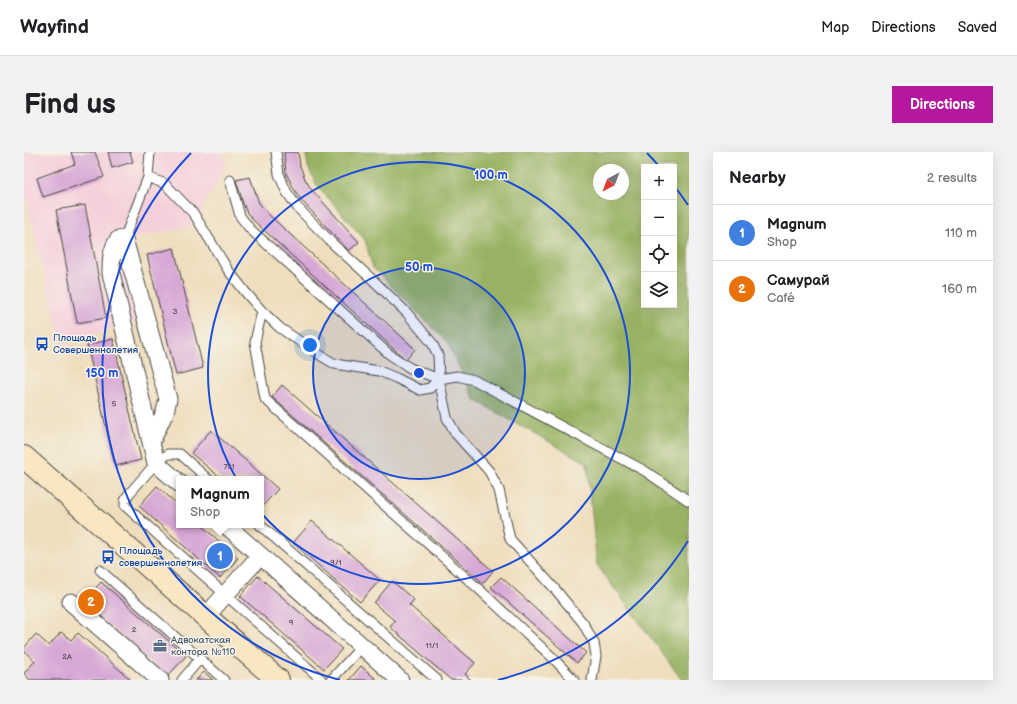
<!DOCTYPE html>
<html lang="en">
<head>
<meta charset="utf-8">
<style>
  :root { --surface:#fff; --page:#f2f2f2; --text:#202124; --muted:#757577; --line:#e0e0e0; --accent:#b5179e }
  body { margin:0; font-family:"Balsamiq Sans",sans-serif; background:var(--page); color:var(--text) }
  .controls { position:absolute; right:12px; top:12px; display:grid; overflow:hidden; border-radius:0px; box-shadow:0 4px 16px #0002 }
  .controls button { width:36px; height:36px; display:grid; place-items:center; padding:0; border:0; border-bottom:1px solid var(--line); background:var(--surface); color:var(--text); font:20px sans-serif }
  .compass { position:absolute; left:569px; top:12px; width:36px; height:36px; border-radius:50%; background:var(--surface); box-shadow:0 4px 16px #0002; rotate:222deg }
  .you { position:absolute; left:286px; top:193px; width:14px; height:14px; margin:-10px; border:3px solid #fff; border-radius:50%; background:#1a73e8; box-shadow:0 0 0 6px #1a73e833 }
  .badge { display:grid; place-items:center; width:26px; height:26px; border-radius:50%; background:var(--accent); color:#fff; font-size:13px; font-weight:700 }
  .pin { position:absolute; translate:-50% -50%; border:2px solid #fff; box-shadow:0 1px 4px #0006 }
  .popup { position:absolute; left:152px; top:324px; width:88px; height:52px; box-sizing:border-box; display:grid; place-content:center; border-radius:0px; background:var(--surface); filter:drop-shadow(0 1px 3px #0005); font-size:13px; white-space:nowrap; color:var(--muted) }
  .popup b { font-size:15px; color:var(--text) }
  .popup::after { content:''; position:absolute; left:50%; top:100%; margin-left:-8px; border:8px solid transparent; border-top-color:var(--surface) }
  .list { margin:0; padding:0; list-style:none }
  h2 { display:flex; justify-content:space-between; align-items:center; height:52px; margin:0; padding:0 16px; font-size:17px }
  h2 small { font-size:13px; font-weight:400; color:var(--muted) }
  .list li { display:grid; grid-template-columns:26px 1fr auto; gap:12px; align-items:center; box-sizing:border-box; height:56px; padding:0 16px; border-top:1px solid var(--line) }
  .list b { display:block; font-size:15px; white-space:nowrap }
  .list p { margin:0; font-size:13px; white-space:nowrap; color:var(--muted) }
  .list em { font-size:13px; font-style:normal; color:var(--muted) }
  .icon { flex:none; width:22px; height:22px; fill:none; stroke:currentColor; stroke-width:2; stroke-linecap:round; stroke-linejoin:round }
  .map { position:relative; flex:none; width:665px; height:528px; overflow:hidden; border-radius:0px }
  header { display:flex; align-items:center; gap:24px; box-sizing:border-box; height:56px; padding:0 20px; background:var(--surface); border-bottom:1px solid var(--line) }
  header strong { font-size:19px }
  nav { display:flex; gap:22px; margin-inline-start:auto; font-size:14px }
  .intro { display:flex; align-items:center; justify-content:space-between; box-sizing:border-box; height:96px; padding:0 24px }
  h1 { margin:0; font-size:28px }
  .button { padding:10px 18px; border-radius:0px; background:var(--accent); color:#fff; font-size:14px; font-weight:700 }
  main { display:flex; gap:24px; padding:0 24px }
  aside { flex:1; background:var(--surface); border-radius:0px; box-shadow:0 4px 16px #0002 }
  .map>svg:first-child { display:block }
</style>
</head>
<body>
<header>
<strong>Wayfind</strong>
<nav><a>Map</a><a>Directions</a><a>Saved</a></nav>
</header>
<div class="intro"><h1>Find us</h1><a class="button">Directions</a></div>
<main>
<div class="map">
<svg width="665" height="528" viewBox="0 0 665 528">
  <rect width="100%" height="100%" fill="#f7f3e8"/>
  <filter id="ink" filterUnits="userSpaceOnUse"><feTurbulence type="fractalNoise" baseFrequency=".025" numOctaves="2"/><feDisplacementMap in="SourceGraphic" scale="8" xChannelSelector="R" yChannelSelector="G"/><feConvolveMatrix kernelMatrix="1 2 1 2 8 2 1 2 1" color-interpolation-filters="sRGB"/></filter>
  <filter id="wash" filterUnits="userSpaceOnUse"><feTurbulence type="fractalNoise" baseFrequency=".012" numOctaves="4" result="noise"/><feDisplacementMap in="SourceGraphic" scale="16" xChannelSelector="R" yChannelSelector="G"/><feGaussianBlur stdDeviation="0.9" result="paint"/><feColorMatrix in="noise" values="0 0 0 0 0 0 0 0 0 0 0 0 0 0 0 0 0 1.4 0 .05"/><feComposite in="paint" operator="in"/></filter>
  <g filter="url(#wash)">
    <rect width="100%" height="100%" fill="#efdebd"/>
    <path fill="#f5cfda" d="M0,0H201V16L167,75L109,86L123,164L38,193L0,40Z"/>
    <path fill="#98b263" stroke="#626e47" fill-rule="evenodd" d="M282,0H665V528H658L573,413L563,311L451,248L423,190L349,116L341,88L292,32L284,15ZM620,15H650V153H620ZM575,18H599V42H575Z"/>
    <g id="blocks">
      <path fill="#d7a7d6" d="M47,0H71L80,25L19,45L13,26L51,12Z
        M84,0H106L109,10L88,16Z
        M260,0H274L276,14L281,27L287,37L335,90L325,99L277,48L270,37L262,21Z
        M226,25L235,51L244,62L391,197L382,208L230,69L223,61L219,51L212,28Z
        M61,53L82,166L53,171L32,58Z
        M150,96L179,216L152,223L123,103Z
        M89,187L117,308L91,314L63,193Z
        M258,233L469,419L459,431L248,245Z
        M187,278L254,337L237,356V327H198L167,301Z
        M133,334L155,354V373H177L214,406L196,426L115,354Z
        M288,369L356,428L336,450L269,391Z
        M234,424L318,497L300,517L216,444Z
        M477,425L562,501L553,511L467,435Z
        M368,429L390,448L385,453L451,511L441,522L447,528H427L366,475L371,469L350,451Z
        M77,430L162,504L143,525L59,451Z
        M37,480L47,488L54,481L107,528H6L0,521L11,509L0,499V496L12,482L25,494Z
        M337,514L353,528H325Z
        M180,520L189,528H172Z"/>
    </g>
  </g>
  <g filter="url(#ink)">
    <use href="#blocks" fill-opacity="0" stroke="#484641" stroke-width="1"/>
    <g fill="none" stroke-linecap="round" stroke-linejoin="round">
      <g stroke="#484641" stroke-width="11">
        <path id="service" d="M252,0L255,22L262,39L273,55L308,91L350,129L383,161L408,191L414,203L415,227L423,266L432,282L465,319L475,338L486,387L531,437L559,471L570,491L572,504L568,528
          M124,25L141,32L170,62L204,118L223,142L238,159L256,176L299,205L311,212L355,219L372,226L396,238L406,236L415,227
          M206,28L216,64L226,77L365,202L386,216L415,227L433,224L450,228L621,319L665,349
          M100,87L124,25L126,0
          M238,159L231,190L241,247L457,439L528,505L550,528
          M184,327L156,302H144L132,311L104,343L101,349V354L298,528
          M236,373L413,528
          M76,418L200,528
          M158,528L176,507
          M307,528L338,494"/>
      </g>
      <g stroke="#484641" stroke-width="19">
        <path id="minor" d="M127,290L141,260L144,247L100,87L94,88C87,99 87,109 87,121L127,290L132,311L155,331
          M202,373L376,528
          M47,450L136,528
          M182,464L236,404"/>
      </g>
      <g stroke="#484641" stroke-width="24">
        <path id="secondary" d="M0,305L254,528"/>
      </g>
      <use href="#service" stroke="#fff" stroke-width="9"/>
      <use href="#minor" stroke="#fff" stroke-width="17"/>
      <use href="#secondary" stroke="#f9e7c3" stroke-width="22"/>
    </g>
  </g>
  <circle cx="395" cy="221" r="106" fill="#1d4ed8" fill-opacity=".12"/>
  <g fill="none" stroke="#1d4ed8" stroke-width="2">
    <circle cx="395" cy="221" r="106"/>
    <circle cx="395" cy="221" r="211"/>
    <path d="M664 389A317 317 0 0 1 474 528M316 528A317 317 0 0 1 167 1M623 1A317 317 0 0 1 634 13M651 35A317 317 0 0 1 664 53"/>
  </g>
  <defs>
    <g id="bus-bare" transform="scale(1.08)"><path d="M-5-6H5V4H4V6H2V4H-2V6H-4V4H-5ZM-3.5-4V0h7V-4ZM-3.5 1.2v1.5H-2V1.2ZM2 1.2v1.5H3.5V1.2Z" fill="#1a4fb4" stroke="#f7f3e8" stroke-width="2.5" paint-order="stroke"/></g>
    <g id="office-bare" transform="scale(1.08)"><path d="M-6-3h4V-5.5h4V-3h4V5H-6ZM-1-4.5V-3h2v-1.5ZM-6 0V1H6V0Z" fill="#5c6f8a" stroke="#f7f3e8" stroke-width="2.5" paint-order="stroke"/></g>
  </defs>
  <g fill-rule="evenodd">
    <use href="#bus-bare" x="18" y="192"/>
    <use href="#bus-bare" x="84" y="405"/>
    <use href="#office-bare" x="136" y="494"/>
  </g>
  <g text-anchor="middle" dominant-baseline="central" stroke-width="3" stroke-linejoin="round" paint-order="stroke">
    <g font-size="8" fill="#564a56">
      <text x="151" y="159">3</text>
      <text x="90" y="251">5</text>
      <text x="205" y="314">7/1</text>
      <text x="312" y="410">9/1</text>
      <text x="267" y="470">9</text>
      <text x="110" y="477">2</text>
      <text x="408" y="493">11/1</text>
      <text x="43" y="504">2А</text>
    </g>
    <g font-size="10" fill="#164399" stroke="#f7f3e8" text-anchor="start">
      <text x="29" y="186">Площадь<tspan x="29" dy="12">Совершеннолетия</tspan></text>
      <text x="95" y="399">Площадь<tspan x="95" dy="12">совершеннолетия</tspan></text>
    </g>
    <g font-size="10" fill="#4e5e75" stroke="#f7f3e8" text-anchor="start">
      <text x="147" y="488">Адвокатская<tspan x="147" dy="12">контора №110</tspan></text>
    </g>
  </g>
  <circle cx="395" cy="221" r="6" fill="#1d4ed8" stroke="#f7f3e8" stroke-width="2"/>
  <g font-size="12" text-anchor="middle" font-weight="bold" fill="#1d4ed8" stroke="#f7f3e8" stroke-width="3" stroke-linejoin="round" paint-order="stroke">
    <text x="467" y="27">100 m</text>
    <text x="395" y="119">50 m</text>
    <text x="78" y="225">150 m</text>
  </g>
</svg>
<div class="controls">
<button>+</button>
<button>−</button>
<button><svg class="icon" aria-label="locate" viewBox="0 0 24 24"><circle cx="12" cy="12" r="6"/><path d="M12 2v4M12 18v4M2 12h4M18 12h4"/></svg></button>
<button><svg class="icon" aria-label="layers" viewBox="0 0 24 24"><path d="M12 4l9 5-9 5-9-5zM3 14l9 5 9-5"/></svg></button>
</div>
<svg class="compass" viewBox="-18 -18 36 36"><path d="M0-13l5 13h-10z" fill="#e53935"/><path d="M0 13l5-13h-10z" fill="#757577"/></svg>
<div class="you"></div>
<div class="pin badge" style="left:196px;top:404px;background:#3f7fe0">1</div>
<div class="popup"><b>Magnum</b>Shop</div>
<div class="pin badge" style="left:67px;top:450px;background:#e8710a">2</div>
</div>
<aside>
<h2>Nearby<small>2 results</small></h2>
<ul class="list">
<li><span class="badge" style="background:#3f7fe0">1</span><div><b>Magnum</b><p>Shop</p></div><em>110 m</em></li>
<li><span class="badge" style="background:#e8710a">2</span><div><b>Самурай</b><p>Café</p></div><em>160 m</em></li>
</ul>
</aside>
</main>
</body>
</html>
